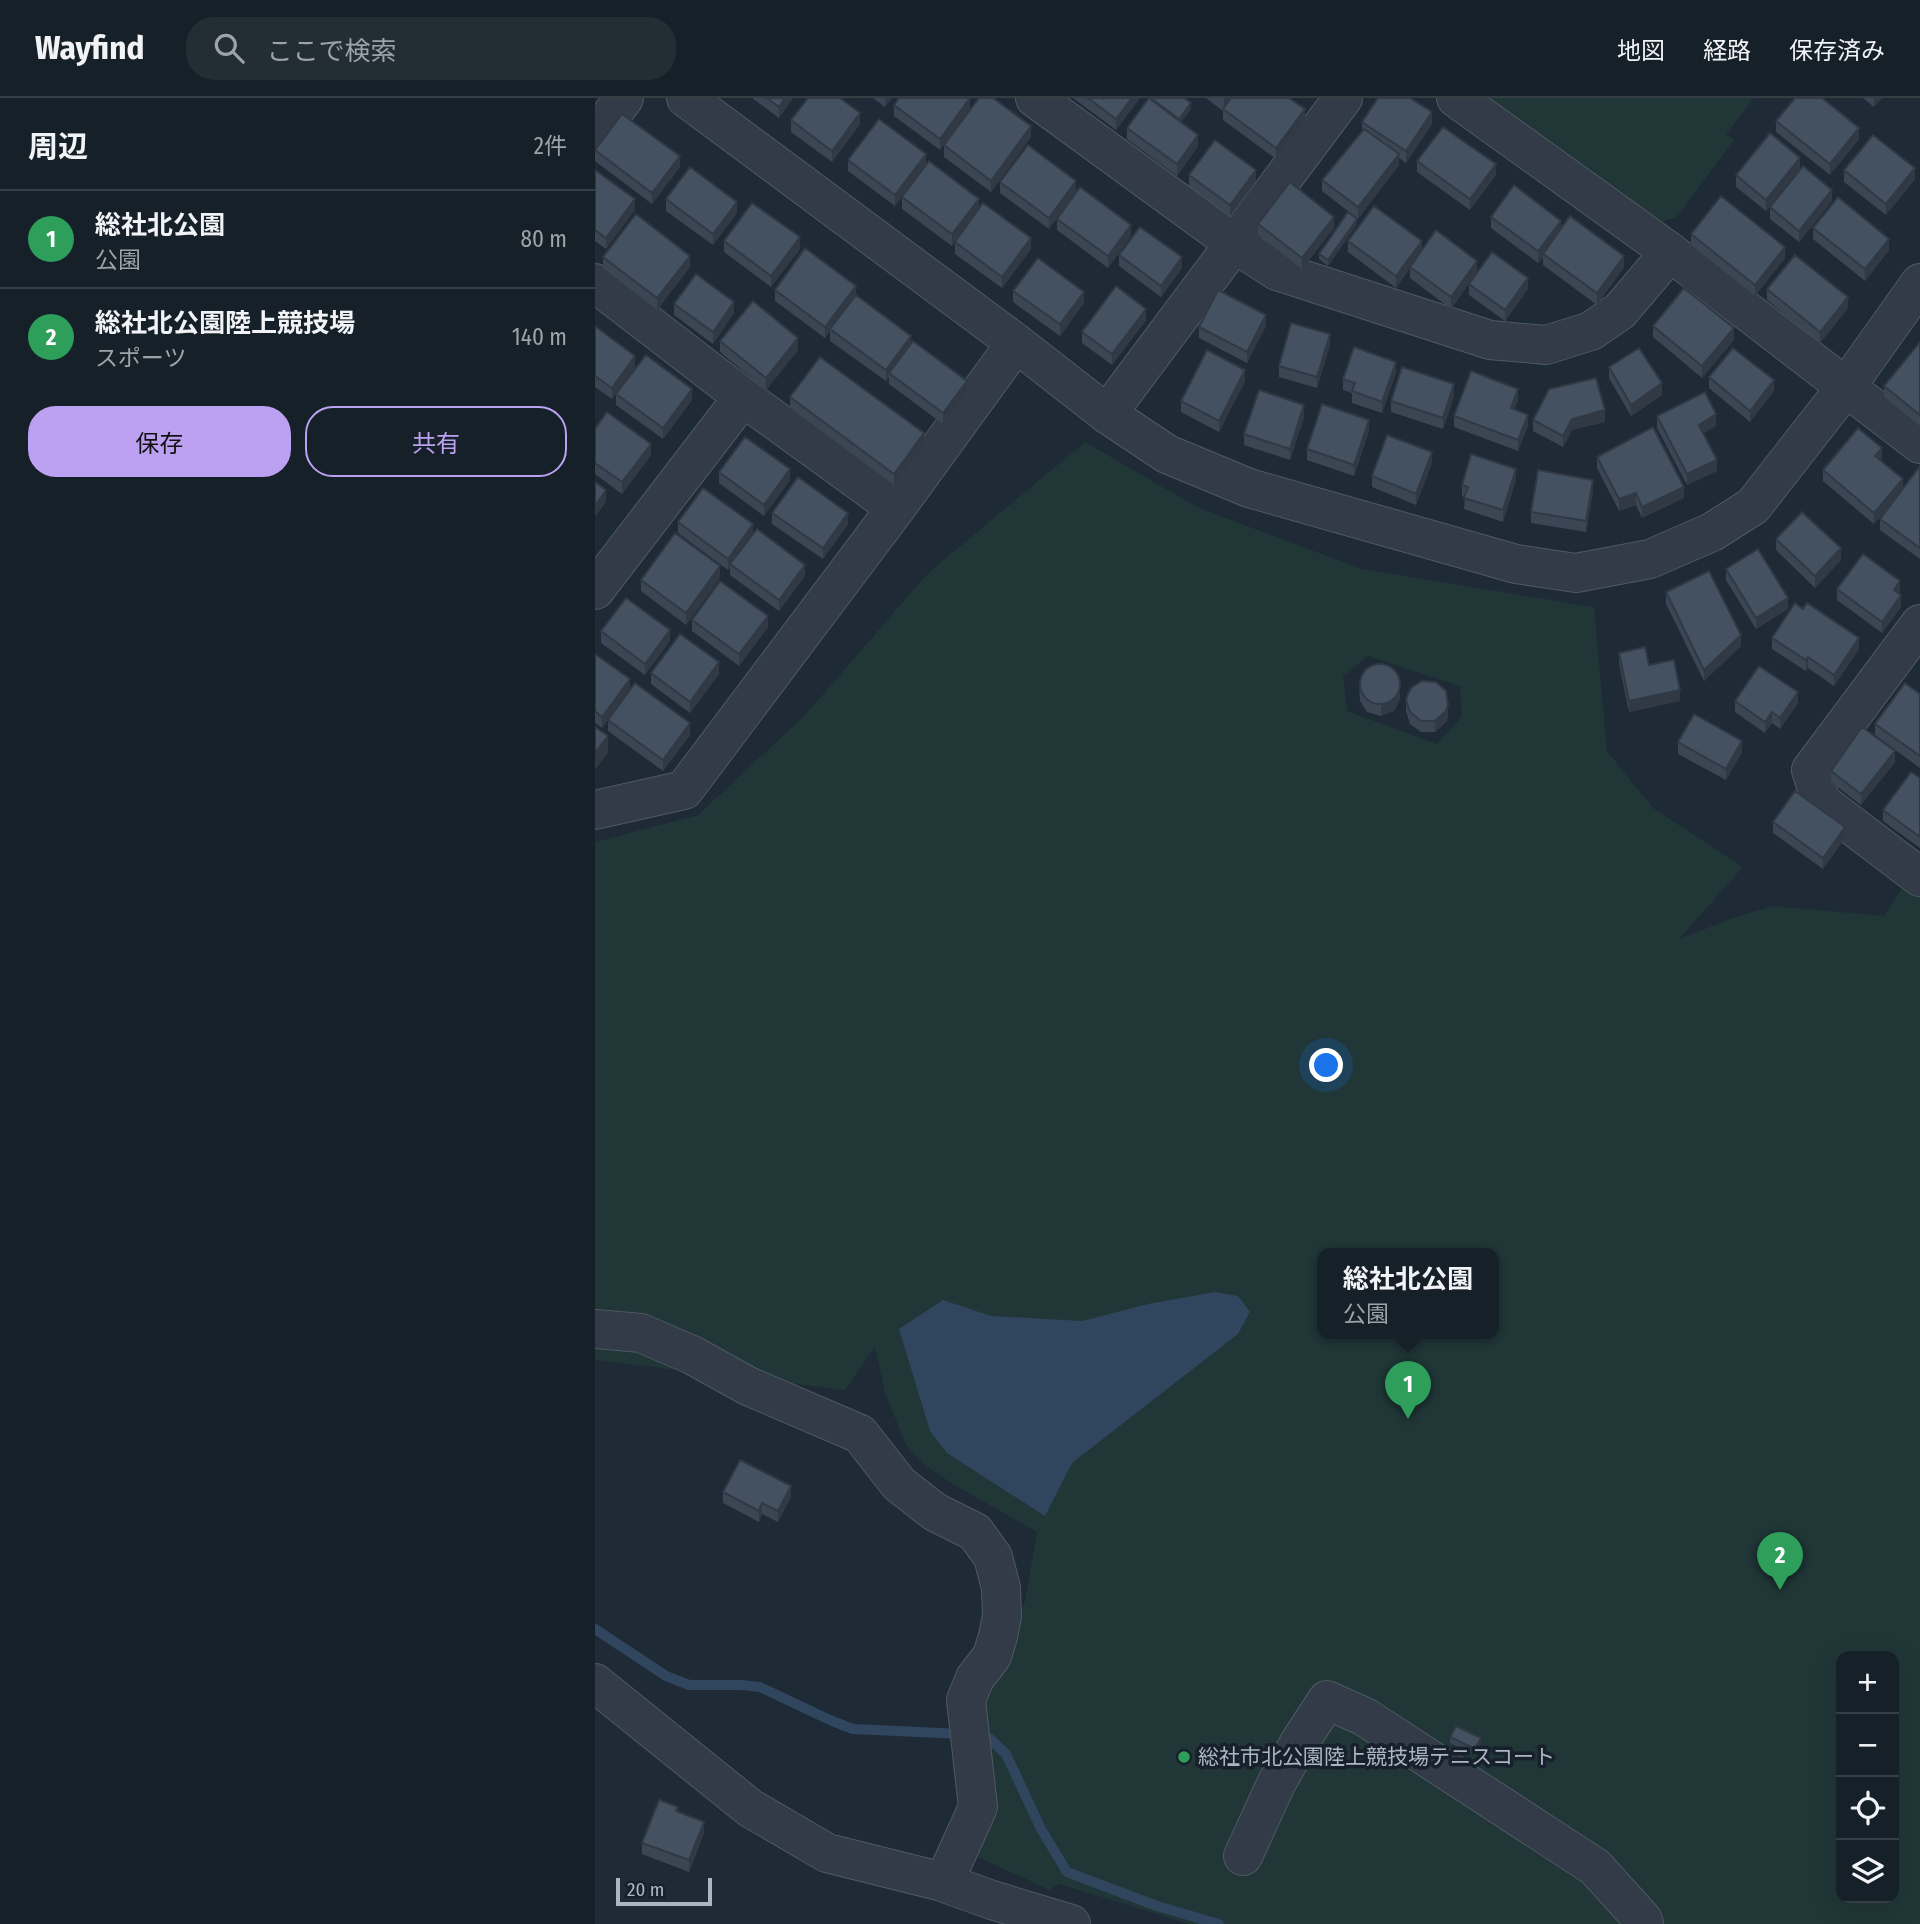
<!DOCTYPE html>
<html lang="ja">
<head>
<meta charset="utf-8">
<style>
  :root { --surface:#162028; --page:#232d34; --text:#f1f3f6; --muted:#9ea3a8; --line:#353e45; --accent:#bca0f2 }
  body { margin:0; font-family:"Fira Sans Condensed","Noto Sans JP",sans-serif; background:var(--page); color:var(--text) }
  .controls { position:absolute; right:21px; bottom:21px; display:grid; overflow:hidden; border-radius:14px; box-shadow:0 7px 28px #0002 }
  .controls button { width:63px; height:63px; display:grid; place-items:center; padding:0; border:0; border-bottom:2px solid var(--line); background:var(--surface); color:var(--text); font:35px sans-serif }
  .scale { position:absolute; left:21px; bottom:18px; width:96px; box-sizing:border-box; padding-left:7px; border:4px solid #abb6c4; border-top:0; font-size:19px; line-height:24px; white-space:nowrap; color:#abb6c4; -webkit-text-stroke:5px #17202b; paint-order:stroke }
  .you { position:absolute; left:732px; top:968px; width:24px; height:24px; margin:-18px; border:5px solid #fff; border-radius:50%; background:#1a73e8; box-shadow:0 0 0 10px #1a73e833 }
  .badge { display:grid; place-items:center; width:46px; height:46px; border-radius:50%; background:var(--accent); color:#fff; font-size:23px; font-weight:700 }
  .pin { position:absolute; translate:-50% -58px; filter:drop-shadow(0 2px 4px #0008) }
  .pin::after { content:''; position:absolute; top:37px; width:24px; height:21px; background:inherit; clip-path:polygon(0 0,100% 0,50% 100%) }
  .popup { position:absolute; left:722px; top:1150px; width:182px; height:91px; box-sizing:border-box; display:grid; place-content:center; border-radius:14px; background:var(--surface); filter:drop-shadow(0 2px 5px #0005); font-size:23px; white-space:nowrap; color:var(--muted) }
  .popup b { font-size:26px; color:var(--text) }
  .popup::after { content:''; position:absolute; left:50%; top:100%; margin-left:-14px; border:14px solid transparent; border-top-color:var(--surface) }
  .list { margin:0; padding:0; list-style:none }
  h2 { display:flex; justify-content:space-between; align-items:center; height:91px; margin:0; padding:0 28px; font-size:30px }
  h2 small { font-size:23px; font-weight:400; color:var(--muted) }
  .list li { display:grid; grid-template-columns:46px 1fr auto; gap:21px; align-items:center; box-sizing:border-box; height:98px; padding:0 28px; border-top:2px solid var(--line) }
  .list b { display:block; font-size:26px; white-space:nowrap }
  .list p { margin:0; font-size:23px; white-space:nowrap; color:var(--muted) }
  .list em { font-size:23px; font-style:normal; color:var(--muted) }
  .actions { display:flex; gap:14px; padding:21px 28px }
  .actions a { flex:1; padding:16px 0; border:2px solid var(--accent); border-radius:28px; text-align:center; font-size:24px; color:var(--accent) }
  .actions .main { background:var(--accent); color:#111 }
  .icon { flex:none; width:38px; height:38px; fill:none; stroke:currentColor; stroke-width:2; stroke-linecap:round; stroke-linejoin:round }
  .map { position:relative; flex:none; width:1325px; height:1826px; overflow:hidden }
  header { display:flex; align-items:center; gap:42px; box-sizing:border-box; height:98px; padding:0 35px; background:var(--surface); border-bottom:2px solid var(--line) }
  header strong { font-size:33px }
  nav { display:flex; gap:38px; margin-inline-start:auto; font-size:24px }
  .search { width:490px; height:63px; background:var(--page); display:flex; align-items:center; gap:18px; box-sizing:border-box; padding:0 24px; border-radius:28px; color:var(--muted); font-size:26px }
  main { display:flex }
  aside { flex:1; background:var(--surface) }
  .map>svg:first-child { display:block }
</style>
</head>
<body>
<header>
<strong>Wayfind</strong>
<div class="search"><svg class="icon" aria-label="search" viewBox="0 0 24 24"><circle cx="10" cy="10" r="6"/><path d="M15 15l6 6"/></svg>ここで検索</div>
<nav><a>地図</a><a>経路</a><a>保存済み</a></nav>
</header>
<main>
<aside>
<h2>周辺<small>2件</small></h2>
<ul class="list">
<li><span class="badge" style="background:#2e9e5b">1</span><div><b>総社北公園</b><p>公園</p></div><em>80 m</em></li>
<li><span class="badge" style="background:#2e9e5b">2</span><div><b>総社北公園陸上競技場</b><p>スポーツ</p></div><em>140 m</em></li>
</ul>
<div class="actions"><a class="main">保存</a><a>共有</a></div>
</aside>
<div class="map">
<svg width="1325" height="1826" viewBox="0 0 1325 1826">
  <rect width="100%" height="100%" fill="#1e2a36"/>
  <path fill="#203637" fill-rule="evenodd" d="M889,0H1159L1131,36L1139,42L1082,119L1060,126Z
    M490,344L604,410L767,471L999,509L1012,653L1058,710L1148,769L1084,841L1138,820L1178,808L1289,818L1309,787L1325,799V1826H594L464,1786L455,1792L374,1755L381,1624L430,1503L442,1434L359,1387L333,1369L311,1347L290,1295L280,1249L250,1292L0,1262V744L103,717L209,618L333,475ZM773,558L865,588L867,618L842,646L752,613L748,578ZM727,1155H899V1235H727ZM1246,1558H1299V1800H1246Z"/>
  <path fill="#30465e" d="M620,1194L643,1198L655,1214L643,1236L477,1365L450,1418L352,1355L335,1333L304,1231L348,1202L396,1218L487,1223L553,1206Z"/>
  <g fill="none" stroke-linecap="round" stroke-linejoin="round">
    <path stroke="#30465e" stroke-width="10" d="M0,1531L71,1578L94,1587H146L165,1589L237,1623L258,1631L367,1636
      M382,1638L394,1640L411,1656L446,1731L472,1774L562,1808L624,1826"/>
    <g stroke="#4f5965" stroke-width="40">
      <path id="minor" d="M91,0L421,245L512,316L572,356L654,390L921,466L981,475L1055,461L1117,434L1158,408L1251,289L1325,185
        M440,0L640,146L682,173L895,242L951,247L996,233L1025,213L1075,154
        M861,0L1075,154L1325,346
        M0,39L29,0
        M0,185L148,299L301,410
        M512,316L748,0
        M0,492L148,299
        M1325,526L1216,672L1226,704L1325,779
        M0,712L89,692L301,410L421,245
        M0,1231L46,1235L97,1257L153,1288L265,1336L304,1386L340,1414L380,1434L398,1459L406,1490L407,1518L403,1538L397,1558L380,1580L371,1602L383,1709L349,1784
        M0,1585L155,1710L232,1755L344,1783L397,1802L476,1826
        M648,1758L681,1686L704,1645L732,1602L770,1619L1000,1769L1048,1822L1049,1826"/>
    </g>
    <use href="#minor" stroke="#323b47" stroke-width="38"/>
  </g>
  <path fill="#3a4653" d="M157,0H198L184,20Z
    M278,0H297L290,9Z
    M478,0H545L521,32Z
    M611,0H694L710,22L681,61L628,22V13Z
    M1268,0H1287L1279,9Z
    M557,2L596,11L586,24L603,48L582,78L532,41V30Z
    M299,7L375,11L345,52L299,18Z
    M196,22L265,26L237,64L196,34Z
    M1181,23L1264,41L1235,77L1181,34Z
    M767,24L837,26L811,65L804,60V67L763,121L727,93V82L767,33Z
    M436,39L396,94L349,59V47Z
    M0,52L85,69L57,106L0,63Z
    M253,62L331,67L384,101L357,148L307,111V99L319,83L300,108L253,73Z
    M822,63L901,77L875,112L822,74Z
    M1205,71L1237,103L1204,144L1175,121V109L1189,91L1171,113L1141,89V77Z
    M0,72L40,112L11,151L0,143Z
    M1249,72L1320,81L1291,117L1249,84Z
    M594,77L661,83L635,118L594,88Z
    M405,84L481,94L454,131L405,95Z
    M71,101L142,115L118,147L71,113Z
    M896,119L966,131L1029,169L1002,207L948,167V159L943,165L896,130Z
    M462,121L536,138L513,170L462,132Z
    M663,126L739,130L707,171L663,137Z
    M762,126L733,168L724,161V156Z
    M1218,130L1294,152L1270,183L1218,141Z
    M1096,136L1190,160L1160,198L1096,147Z
    M129,143L205,151L176,189L129,154Z
    M753,143L827,152L882,174L856,211L815,180V170L801,190L753,154Z
    M360,144L436,151L407,190L360,156Z
    M524,157L587,170L566,199L524,168Z
    M8,159L95,169L62,212L8,170Z
    M874,186L933,191L910,223L874,197Z
    M1172,191L1253,210L1225,245L1172,202Z
    M180,192L261,198L316,245L372,294L348,326L294,286V279L291,283L235,243V233L230,240L180,203Z
    M418,193L489,205L465,238L418,204Z
    M79,206L139,215L118,246L79,217Z
    M551,222L517,267L487,245V234Z
    M0,228L40,270L17,301L0,289Z
    M671,228L652,265L604,240V229Z
    M1058,228L1139,242L1107,280L1058,239Z
    M125,243L203,252L171,292L125,254Z
    M1325,244V328L1289,299V288Z
    M735,247L722,290L684,279V268Z
    M1014,269L1067,297L1036,318L1014,280Z
    M801,275L787,315L757,305V295L748,292V281Z
    M1114,279L1179,293L1155,324L1114,290Z
    M650,283L624,334L586,314V303Z
    M21,296L97,302L68,341L21,307Z
    M859,298L848,331L796,314V303Z
    M195,299L329,346L299,387L195,310Z
    M923,302L919,311L933,328L923,353L859,329V318Z
    M1062,318L1121,328L1108,335L1122,373L1092,387L1062,330Z
    M709,319L695,362L649,347V336Z
    M938,322L1010,324L977,332L968,349L938,333Z
    M0,331L56,357L27,396L0,376Z
    M774,333L759,378L712,362V351Z
    M1002,359L1089,400L1047,420L1041,407L1024,413L1002,370Z
    M1287,361L1286,362L1308,391L1325,368V461L1285,432V421L1302,399L1279,426L1228,383V372Z
    M837,365L821,407L777,389V378Z
    M124,374L195,382L169,418L124,385Z
    M921,382L908,424L869,411L870,399L867,398V387Z
    M998,393L991,434L936,425V414Z
    M177,415L253,426L228,461L177,426Z
    M83,424L158,435L210,478L184,513L135,477V469L133,472L83,435Z
    M1181,441L1246,462L1220,490L1181,452Z
    M1131,471L1193,511L1161,531L1131,482Z
    M125,480L91,527L46,493V482Z
    M1242,491L1305,494L1304,496L1306,509L1287,535L1242,502Z
    M1071,494L1146,548L1109,583L1071,506Z
    M97,522L173,529L144,568L97,533Z
    M6,533L75,543L50,577L6,545Z
    M1177,540L1264,551L1239,588L1213,570L1211,573L1177,551Z
    M1024,555L1054,567L1085,603L1034,614L1024,566Z
    M0,556L35,592L95,637L68,673L13,633V622L7,630L0,625Z
    M56,575L124,576L95,615L56,586Z
    M764,585L805,601L799,613L786,618L772,614L765,603Z
    M1325,596V670L1280,637V626Z
    M811,602L853,618L851,624L840,634H826L815,626L811,613Z
    M1140,603L1203,605L1185,631L1177,625L1170,635L1140,614Z
    M1083,644L1147,654L1131,682L1083,656Z
    M1300,664L1266,707L1236,684V673Z
    M1325,680V750L1288,723V712Z
    M1178,724L1250,740L1228,771L1178,735Z
    M128,1394L196,1399L183,1424L167,1416L164,1424L128,1405Z
    M855,1639L886,1646L880,1657L855,1645Z
    M83,1714L109,1735L94,1774L47,1756V1745Z"/>
  <path fill="#303944" d="M190,0H198L184,20V9Z
    M290,0H297L290,9Z
    M375,0V11L345,52V41Z
    M537,0H545L521,32V21Z
    M630,0H639L629,11V2Z
    M1279,0H1287L1279,9Z
    M596,5V11L584,27V21Z
    M710,11V22L681,61V50Z
    M837,14V26L811,65V53Z
    M265,15V26L237,64V53Z
    M436,28V39L396,94V83Z
    M1264,30V41L1235,77V66Z
    M603,37V48L582,78V66Z
    M331,56V67L300,108V97Z
    M804,56V67L763,121V109Z
    M85,58V69L57,106V95Z
    M1205,60V72L1171,113V102Z
    M901,66V77L875,112V101Z
    M1320,70V81L1291,117V106Z
    M661,72V83L635,118V107Z
    M481,83V94L454,131V120Z
    M1237,92V103L1204,144V133Z
    M40,101V112L11,151V140Z
    M384,101V112L357,148V136Z
    M142,104V115L118,147V136Z
    M739,119V130L707,171V160Z
    M762,121V126L733,168V162Z
    M966,123V134L948,156V159L943,165V153Z
    M536,127V138L513,170V158Z
    M205,139V151L176,189V178Z
    M436,140V151L407,190V179Z
    M1294,141V152L1270,183V171Z
    M827,143V154L801,190V178Z
    M1190,149V160L1160,198V187Z
    M95,158V169L62,212V200Z
    M1029,158V169L1002,207V195Z
    M587,159V170L566,199V188Z
    M882,163V174L856,211V199Z
    M933,180V191L910,223V212Z
    M261,188V199L230,240V229Z
    M489,194V205L465,238V226Z
    M1253,199V210L1225,245V234Z
    M139,204V215L118,246V234Z
    M551,211V222L517,267V256Z
    M671,217V228L652,265V254Z
    M1139,230V242L1107,280V268Z
    M735,236V247L722,290V279Z
    M316,238V249L294,275V279L291,283V272Z
    M203,240V252L171,292V280Z
    M40,258V270L17,301V290Z
    M801,264V275L787,315V304Z
    M650,272V283L624,334V323Z
    M1179,282V293L1155,324V313Z
    M372,283V294L348,326V315Z
    M1067,285V297L1036,318V307Z
    M859,286V298L848,331V320Z
    M97,291V302L68,341V330Z
    M923,291V302L916,321V310Z
    M709,307V319L695,362V351Z
    M1010,312V324L977,332L968,349V338L977,321Z
    M1121,316V328L1104,338V327Z
    M933,317V328L923,353V342Z
    M774,322V333L759,378V367Z
    M329,335V346L299,387V376Z
    M56,346V357L27,396V384Z
    M1287,350V361L1280,369V358Z
    M837,354V365L821,407V396Z
    M1122,362V373L1092,387V376Z
    M195,371V382L169,418V407Z
    M921,371V382L908,424V412Z
    M1308,381V392L1279,426V415Z
    M998,382V393L991,434V423Z
    M1089,389V400L1047,420V409Z
    M11,392V404L0,419V408Z
    M1041,395V407L1024,413V401Z
    M253,415V426L228,461V450Z
    M158,426V438L135,466V469L133,472V461Z
    M1246,450V462L1220,490V478Z
    M210,467V478L184,513V502Z
    M125,468V480L91,527V515Z
    M1305,483V494L1299,503V492Z
    M1306,497V509L1287,535V524Z
    M1193,500V511L1161,531V520Z
    M173,518V529L144,568V556Z
    M75,532V543L50,577V566Z
    M1146,537V548L1109,583V572Z
    M1264,540V551L1239,588V577Z
    M1213,559V570L1211,573V562Z
    M124,564V576L95,615V604Z
    M35,581V592L7,630V619Z
    M805,590V601L799,613L786,618V607Z
    M1085,592V603L1034,614V603Z
    M1203,594V605L1185,631V620Z
    M853,607V618L851,624L840,634V623Z
    M1177,614V625L1170,635V624Z
    M95,625V637L68,673V662Z
    M13,638V655L0,672V655Z
    M1147,643V654L1131,682V671Z
    M1300,653V664L1266,707V696Z
    M1250,729V740L1228,771V760Z
    M196,1388V1399L183,1424V1413Z
    M167,1405V1416L164,1424V1413Z
    M886,1640V1646L880,1657V1651Z
    M109,1724V1735L94,1774V1762Z"/>
  <path fill="#445161" stroke="#303944" stroke-width="2" d="M172,0H190L184,9Z
    M213,0H245L265,15L237,53L196,22Z
    M304,0H375L345,41L299,7Z
    M384,0H398L436,28L396,83L349,47Z
    M493,0H537L521,21Z
    M554,0L603,37L582,66L532,30Z
    M557,0H589L596,5L584,21L557,1Z
    M636,0H694L710,11L681,50L628,11Z
    M783,0H815L837,14L811,53L767,24Z
    M1200,0H1227L1264,30L1235,66L1181,23Z
    M27,16L85,58L57,95L0,52Z
    M284,21L331,56L300,97L253,62Z
    M848,29L901,66L875,101L822,63Z
    M769,31L804,56L763,109L727,82Z
    M1175,35L1205,60L1171,102L1141,77Z
    M1278,37L1320,70L1291,106L1249,72Z
    M620,42L661,72L635,107L594,77Z
    M433,47L481,83L454,120L405,84Z
    M334,63L384,101L357,136L307,99Z
    M1208,68L1237,92L1204,133L1175,109Z
    M95,69L142,104L118,136L71,101Z
    M0,72L40,101L11,140L0,132Z
    M695,84L739,119L707,160L663,126Z
    M919,87L966,123L943,153L896,119Z
    M485,89L536,127L513,158L462,121Z
    M1126,98L1190,149L1160,187L1096,136Z
    M1243,99L1294,141L1270,171L1218,130Z
    M157,105L205,139L176,178L129,143Z
    M388,105L436,140L407,179L360,144Z
    M779,108L827,143L801,178L753,143Z
    M753,114L762,121L733,162L724,156Z
    M41,116L95,158L62,200L8,159Z
    M975,118L1029,158L1002,195L948,156Z
    M545,129L587,159L566,188L524,157Z
    M841,132L882,163L856,199L815,169Z
    M210,150L261,188L230,229L180,192Z
    M897,154L933,180L910,212L874,186Z
    M1200,157L1253,199L1225,234L1172,191Z
    M443,160L489,194L465,226L418,193Z
    M101,176L139,204L118,234L79,206Z
    M521,188L551,211L517,256L487,234Z
    M1089,190L1139,230L1107,268L1058,228Z
    M623,192L671,217L652,254L604,229Z
    M261,197L316,238L291,272L235,231Z
    M158,203L203,240L171,280L125,243Z
    M696,225L735,236L722,279L684,268Z
    M0,228L40,258L17,290L0,278Z
    M318,243L372,283L348,315L294,275Z
    M1325,244V317L1289,288Z
    M759,249L801,264L787,304L757,293L760,285L748,281Z
    M1044,250L1067,285L1036,307L1014,269Z
    M1138,250L1179,282L1155,313L1114,279Z
    M612,252L650,272L624,323L586,303Z
    M51,257L97,291L68,330L21,296Z
    M225,259L329,335L299,376L195,299Z
    M807,269L859,286L848,320L796,303Z
    M876,273L923,291L916,310L933,317L923,342L859,318Z
    M1001,280L1010,312L977,321L968,338L938,322L954,291Z
    M664,292L709,307L695,351L649,336Z
    M1110,294L1121,316L1104,327L1122,362L1092,376L1062,318Z
    M727,306L774,322L759,367L712,351Z
    M12,314L56,346L27,384L0,365V331Z
    M1058,329L1089,389L1047,409L1041,395L1024,401L1002,359Z
    M1263,330L1287,350L1280,358L1308,381L1279,415L1228,372Z
    M792,337L837,354L821,396L777,378Z
    M150,339L195,371L169,407L124,374Z
    M876,356L921,371L908,412L869,400L873,389L867,387Z
    M1325,368V450L1285,421Z
    M943,372L998,382L991,423L936,414Z
    M203,379L253,415L228,450L177,415Z
    M0,384L11,392L0,408Z
    M108,390L158,426L133,461L83,424Z
    M1207,414L1246,450L1220,478L1181,441Z
    M162,431L210,467L184,502L135,466Z
    M80,435L125,468L91,515L46,482Z
    M1163,451L1193,500L1161,520L1131,471Z
    M1268,456L1305,483L1299,492L1306,497L1287,524L1242,491Z
    M1114,473L1146,537L1109,572L1071,494Z
    M125,483L173,518L144,556L97,522Z
    M31,500L75,532L50,566L6,533Z
    M1200,505L1208,511L1212,505L1264,540L1239,577L1213,559L1211,562L1177,540Z
    M85,536L124,564L95,604L56,575Z
    M1050,549L1054,567L1079,562L1085,592L1034,603L1024,555Z
    M0,556L35,581L7,619L0,613Z
    M765 586a20 20 0 1 1 40 0a20 20 0 1 1-40 0Z
    M1164,568L1203,594L1185,620L1177,614L1170,624L1140,603Z
    M827,583L841,584L851,593L853,607L851,613L840,623H826L815,614L811,602L813,596L816,590Z
    M40,585L95,625L68,662L13,622Z
    M1310,585L1325,596V658L1280,626Z
    M1099,616L1147,643L1131,671L1083,644Z
    M0,629L13,638L0,655Z
    M1267,629L1300,653L1266,696L1236,673Z
    M1316,674L1325,680V739L1288,712Z
    M1200,693L1250,729L1228,760L1178,724Z
    M145,1362L196,1388L183,1413L167,1405L164,1413L128,1394Z
    M861,1628L886,1640L880,1651L855,1639Z
    M64,1702L83,1709L81,1713L109,1724L94,1762L47,1745Z"/>
  <circle fill="#2e9e5b" stroke="#17202b" stroke-width="2.5" cx="589" cy="1659" r="7"/>
  <g text-anchor="middle" dominant-baseline="central" stroke-width="7" stroke-linejoin="round" paint-order="stroke">
    <g font-size="21" fill="#abb6c4" stroke="#17202b" text-anchor="start">
      <text x="603" y="1659">総社市北公園陸上競技場テニスコート</text>
    </g>
  </g>
</svg>
<div class="controls">
<button>+</button>
<button>−</button>
<button><svg class="icon" aria-label="locate" viewBox="0 0 24 24"><circle cx="12" cy="12" r="6"/><path d="M12 2v4M12 18v4M2 12h4M18 12h4"/></svg></button>
<button><svg class="icon" aria-label="layers" viewBox="0 0 24 24"><path d="M12 4l9 5-9 5-9-5zM3 14l9 5 9-5"/></svg></button>
</div>
<div class="scale">20 m</div>
<div class="you"></div>
<div class="pin badge" style="left:813px;top:1321px;background:#2e9e5b">1</div>
<div class="popup"><b>総社北公園</b>公園</div>
<div class="pin badge" style="left:1185px;top:1492px;background:#2e9e5b">2</div>
</div>
</main>
</body>
</html>
